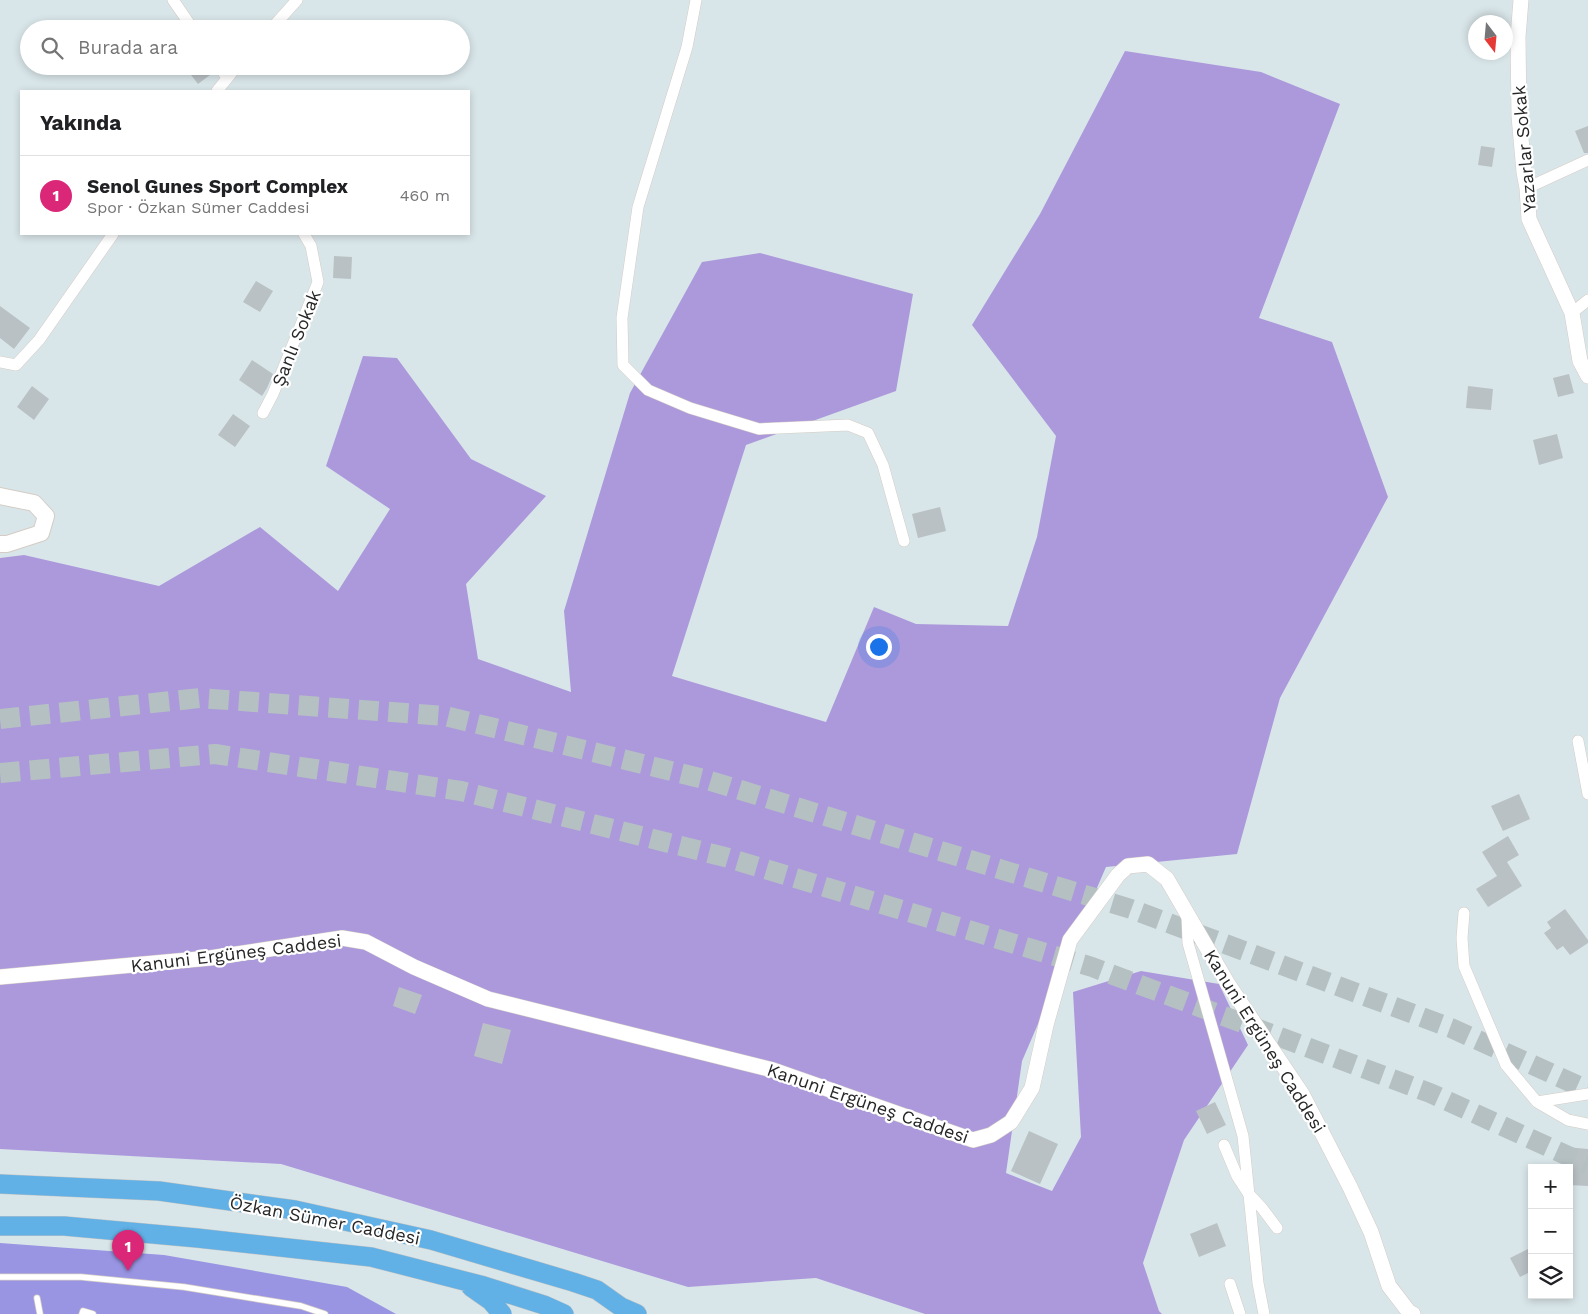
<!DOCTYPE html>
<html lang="tr">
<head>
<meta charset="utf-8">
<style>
  :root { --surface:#fff; --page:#f6f6f6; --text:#202124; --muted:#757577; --line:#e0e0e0; --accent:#db2777 }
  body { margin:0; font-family:"Work Sans",sans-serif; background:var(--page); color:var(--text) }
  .controls { position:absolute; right:15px; bottom:15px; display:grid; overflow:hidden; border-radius:0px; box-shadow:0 2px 8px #0003 }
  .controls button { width:45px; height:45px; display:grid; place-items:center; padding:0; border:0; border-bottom:1px solid var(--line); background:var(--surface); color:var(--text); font:25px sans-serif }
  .compass { position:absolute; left:1468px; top:15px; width:45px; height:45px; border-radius:50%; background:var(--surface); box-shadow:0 2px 8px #0003; rotate:164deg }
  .you { position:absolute; left:878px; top:646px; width:18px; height:18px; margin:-12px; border:4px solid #fff; border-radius:50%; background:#1a73e8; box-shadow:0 0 0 8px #1a73e833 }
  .badge { display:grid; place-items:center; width:32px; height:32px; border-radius:50%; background:var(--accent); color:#fff; font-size:16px; font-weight:700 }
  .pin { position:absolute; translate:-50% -41px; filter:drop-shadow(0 1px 2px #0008) }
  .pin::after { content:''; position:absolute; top:26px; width:18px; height:15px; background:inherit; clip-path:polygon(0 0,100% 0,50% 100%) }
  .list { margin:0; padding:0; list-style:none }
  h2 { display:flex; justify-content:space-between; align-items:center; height:65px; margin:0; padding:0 20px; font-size:21px }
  h2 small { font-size:16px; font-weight:400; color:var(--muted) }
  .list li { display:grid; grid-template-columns:32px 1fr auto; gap:15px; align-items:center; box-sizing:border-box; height:80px; padding:0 20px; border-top:1px solid var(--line) }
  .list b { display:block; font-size:19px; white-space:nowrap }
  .list p { margin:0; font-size:16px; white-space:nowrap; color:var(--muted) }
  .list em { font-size:16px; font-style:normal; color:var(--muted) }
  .icon { flex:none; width:28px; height:28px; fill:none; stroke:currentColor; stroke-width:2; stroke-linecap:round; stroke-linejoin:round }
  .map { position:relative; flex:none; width:1588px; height:1314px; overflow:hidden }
  .search { position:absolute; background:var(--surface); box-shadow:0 2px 8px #0003; left:20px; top:20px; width:450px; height:55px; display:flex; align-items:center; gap:12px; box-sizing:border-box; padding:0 18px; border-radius:28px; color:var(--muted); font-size:19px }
  .panel { position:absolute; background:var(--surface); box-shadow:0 2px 8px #0003; left:20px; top:90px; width:450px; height:145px; border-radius:0px }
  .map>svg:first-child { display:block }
</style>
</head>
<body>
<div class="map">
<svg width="1588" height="1314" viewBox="0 0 1588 1314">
  <rect width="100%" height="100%" fill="#d9e6e9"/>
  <path fill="#ac99dc" d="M1125,51L1261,72L1340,104L1259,318L1332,342L1388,497L1280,698L1237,854L1106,867L1022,1061L1006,1173L1052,1191L1081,1137L1073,992L1141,971L1219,984L1248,1045L1184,1140L1143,1263L1159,1311L1162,1314H925L816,1278L688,1287L281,1164L0,1149V558L24,555L159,586L260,527L338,591L390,509L326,466L363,356L397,358L471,459L546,496L466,584L478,659L571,692L564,611L630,393L702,262L760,253L913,294L896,391L746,445L672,676L826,722L874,607L916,624L1008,626L1037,537L1056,436L972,325L1040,214Z"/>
  <path fill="#9995e3" d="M0,1243L164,1255L347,1287L396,1314H0Z"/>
  <path fill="#b9c1c4" d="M184,66H212L214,72L198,84Z
    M1588,126V153H1584L1575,131Z
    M1481,146L1495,148L1492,167L1478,165Z
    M334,256L352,257L351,279L333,278Z
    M256,281L273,291L260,312L243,302Z
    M0,306L30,328L14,349L0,338Z
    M252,360L273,374L267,388L262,396L239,380Z
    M1569,374L1574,393L1558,397L1553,378Z
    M32,386L49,399L34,420L17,407Z
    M1468,386L1493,389L1491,410L1466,408Z
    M233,414L250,426L235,447L218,435Z
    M1557,434L1563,458L1539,465L1533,440Z
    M940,507L946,531L918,538L912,514Z
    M1519,794L1530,819L1503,831L1491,806Z
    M1508,836L1519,855L1507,862L1522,886L1488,907L1476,889L1497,876L1482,852Z
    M1565,909L1588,940V943L1570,955L1563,946L1557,950L1544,933L1551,928L1547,922Z
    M399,987L422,995L415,1014L393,1006Z
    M483,1023L511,1030L502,1064L474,1056Z
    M1215,1102L1226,1125L1207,1134L1196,1111Z
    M1029,1131L1058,1144L1040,1184L1011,1171Z
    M1566,1147L1588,1149V1186L1569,1185V1168H1564Z
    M1217,1223L1226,1246L1199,1257L1190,1234Z
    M1532,1247V1271L1520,1277L1510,1258Z"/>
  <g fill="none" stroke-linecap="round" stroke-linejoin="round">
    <path stroke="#b5c0c2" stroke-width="20" stroke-dasharray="20 10" stroke-linecap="butt" d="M0,719L200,698L445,716L704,779L1131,909L1451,1028L1588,1090
      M0,773L215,754L461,791L725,857L1092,967L1430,1093L1588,1165"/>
    <g stroke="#d4ccc5" stroke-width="7">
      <path id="service" d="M0,1277H81L184,1287L301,1306L325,1314
        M37,1298L40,1314
        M82,1314L83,1311L93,1314"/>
    </g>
    <g stroke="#d4ccc5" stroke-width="12">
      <path id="minor" d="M173,0L193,29
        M696,0L687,47L638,207L622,318L623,365L648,390L690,408L759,429L848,425L868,433L883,465L904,541
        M271,29L297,0
        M219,66L227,78
        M217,91L237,66
        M1527,188L1588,160
        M1572,313L1588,300
        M0,362L16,365L39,340L113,234
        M263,413L273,394L318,282L311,246L304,234
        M1578,741L1588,794
        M1464,913L1462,938L1464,966L1506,1065L1537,1102L1588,1094
        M1187,916L1188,943L1243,1136L1258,1283L1264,1314
        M1537,1102L1568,1120L1588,1124
        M1224,1145L1237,1176L1248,1193L1262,1208L1277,1228
        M1230,1284L1240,1314"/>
    </g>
    <g stroke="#d4ccc5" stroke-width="16">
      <path id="tertiary" d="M1521,0L1518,37L1519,116L1524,172L1527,188L1529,219L1572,313L1580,361L1588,376
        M0,977L210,958L342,938L366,942L414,967L488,999L773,1070L973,1140L991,1135L1011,1122L1032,1088L1046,1025L1070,940L1118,875L1128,866L1148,864L1167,879L1228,984L1302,1094L1350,1187L1371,1232L1389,1286L1409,1312L1413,1314"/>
    </g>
    <g stroke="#d4ccc5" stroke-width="18">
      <path id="secondary" d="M0,496L34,503L46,516L41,533L7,544H0"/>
    </g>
    <g stroke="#c3c3c3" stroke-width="20">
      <path id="primary" d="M0,1184L159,1191L295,1210L431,1240L573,1282L597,1290L621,1307L637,1314
        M0,1226H64L197,1238L371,1257L484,1286L544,1305L564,1314
        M471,1287L491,1301L502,1314"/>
    </g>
    <use href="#service" stroke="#fff" stroke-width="5.5"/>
    <use href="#minor" stroke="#fff" stroke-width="11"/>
    <use href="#tertiary" stroke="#fff" stroke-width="15"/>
    <use href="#secondary" stroke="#fff" stroke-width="16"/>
    <use href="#primary" stroke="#61b1e6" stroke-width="19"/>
  </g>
  <g text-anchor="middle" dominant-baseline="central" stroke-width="4.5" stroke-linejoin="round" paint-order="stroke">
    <g font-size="18" fill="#272727" stroke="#fff">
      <text transform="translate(1524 149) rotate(-95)">Yazarlar Sokak</text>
      <text transform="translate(296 338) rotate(-68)">Şanlı Sokak</text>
      <text transform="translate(236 953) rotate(-7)">Kanuni Ergüneş Caddesi</text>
      <text transform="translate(1265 1041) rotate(58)">Kanuni Ergüneş Caddesi</text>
      <text transform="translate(868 1103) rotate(19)">Kanuni Ergüneş Caddesi</text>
      <text transform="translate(325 1220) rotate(11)">Özkan Sümer Caddesi</text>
    </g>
  </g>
</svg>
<div class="controls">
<button>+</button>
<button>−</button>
<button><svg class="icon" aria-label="layers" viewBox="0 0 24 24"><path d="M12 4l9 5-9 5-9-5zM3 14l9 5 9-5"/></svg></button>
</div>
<svg class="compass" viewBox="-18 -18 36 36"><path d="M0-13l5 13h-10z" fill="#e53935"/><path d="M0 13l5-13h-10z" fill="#757577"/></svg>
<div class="you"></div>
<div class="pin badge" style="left:128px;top:1271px">1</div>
<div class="search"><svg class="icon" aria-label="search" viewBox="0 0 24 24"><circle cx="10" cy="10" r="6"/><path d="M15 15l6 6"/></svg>Burada ara</div>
<section class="panel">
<h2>Yakında<small></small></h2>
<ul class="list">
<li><span class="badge">1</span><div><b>Senol Gunes Sport Complex</b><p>Spor · Özkan Sümer Caddesi</p></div><em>460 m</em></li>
</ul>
</section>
</div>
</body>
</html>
